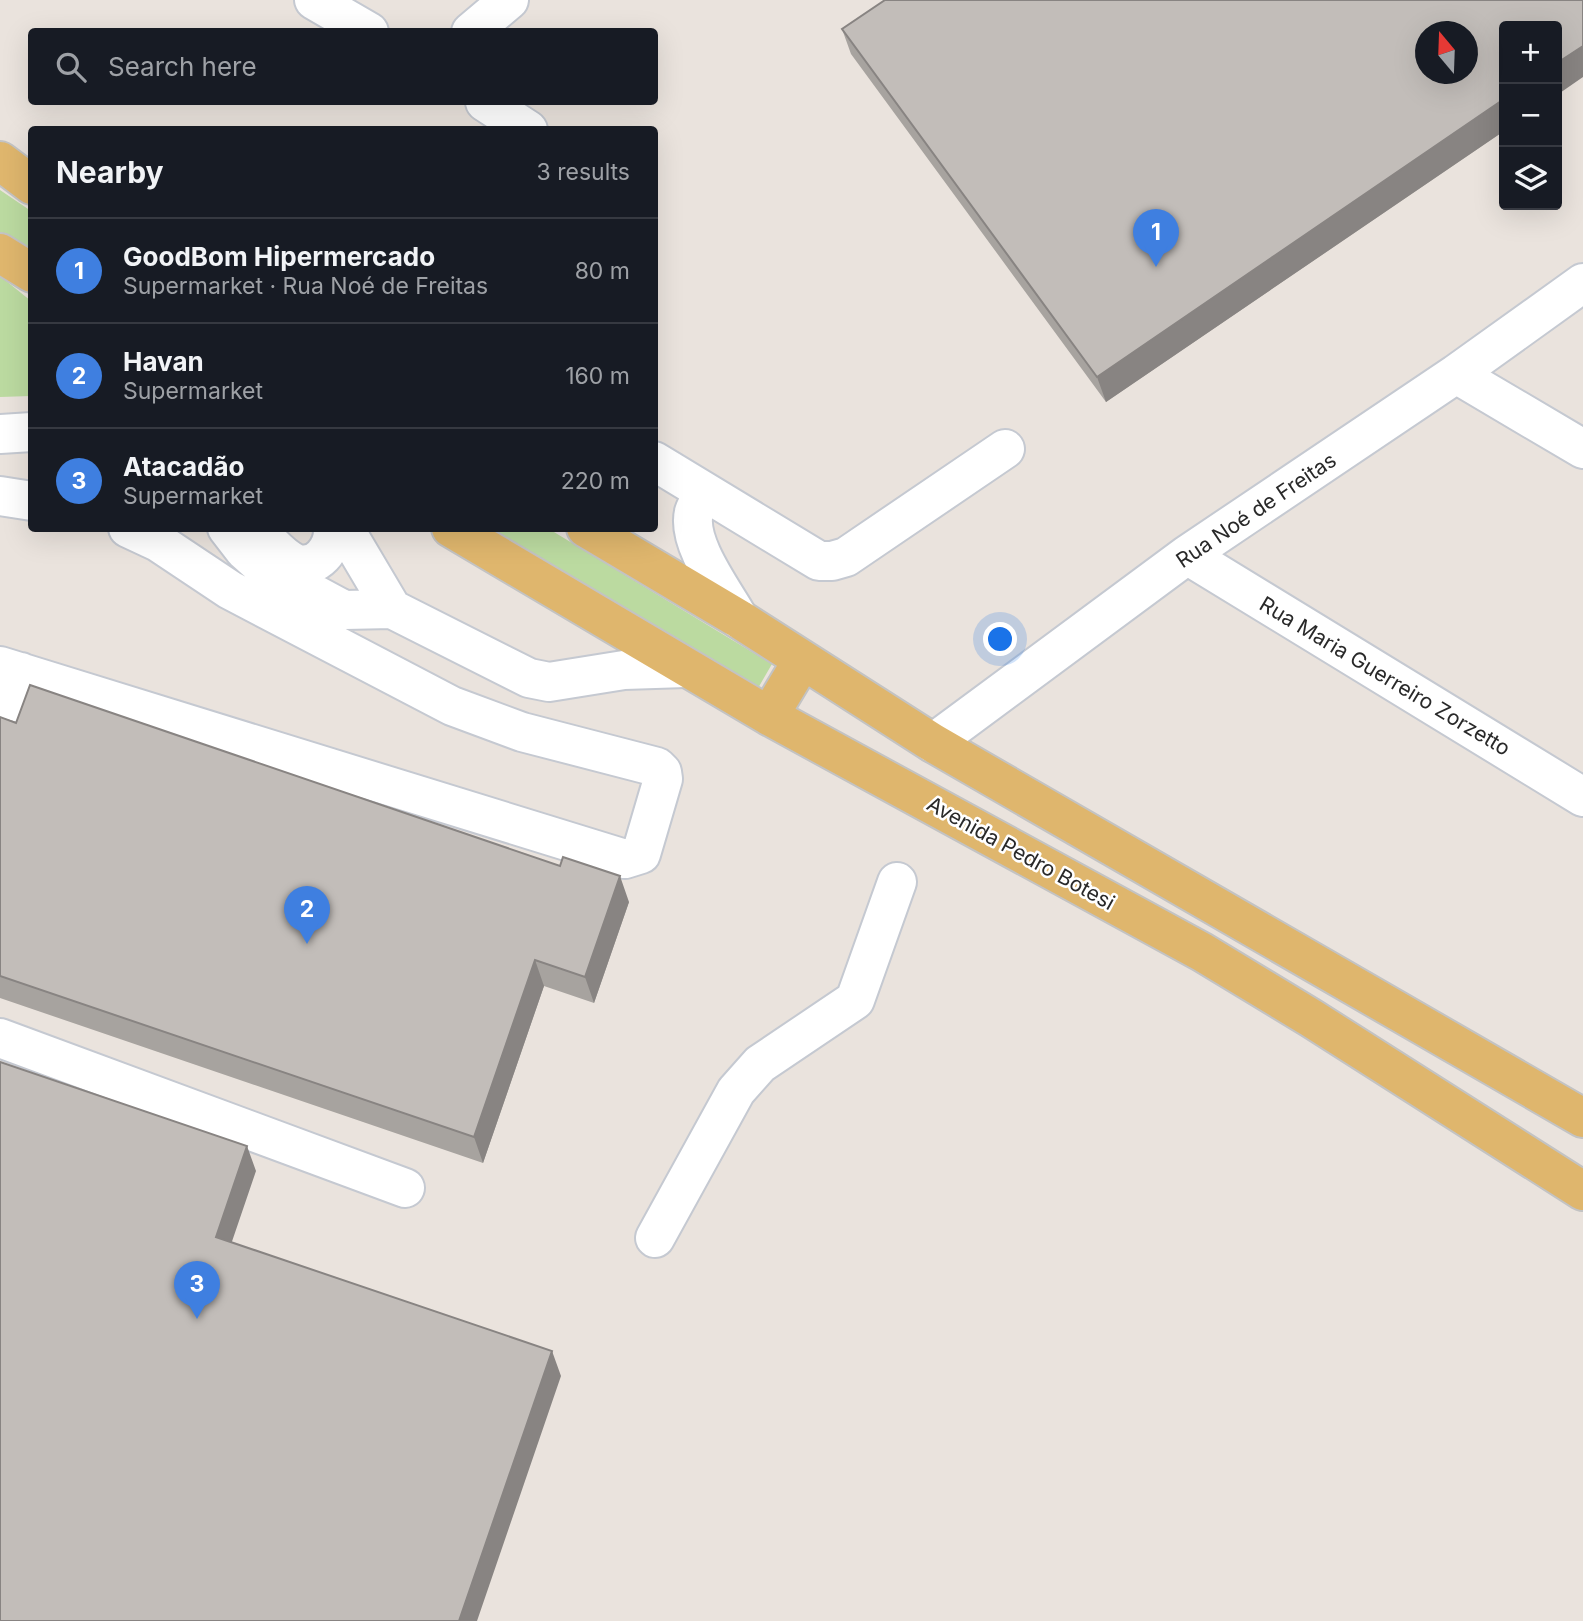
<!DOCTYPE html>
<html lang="en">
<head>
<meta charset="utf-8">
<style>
  :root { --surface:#171b24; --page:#20242c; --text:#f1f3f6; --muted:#9ea1a6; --line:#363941; --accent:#ea580c }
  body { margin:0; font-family:Inter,sans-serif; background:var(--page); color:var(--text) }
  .controls { position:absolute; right:21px; top:21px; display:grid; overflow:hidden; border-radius:7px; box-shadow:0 7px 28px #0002 }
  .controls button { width:63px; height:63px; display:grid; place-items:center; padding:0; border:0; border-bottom:2px solid var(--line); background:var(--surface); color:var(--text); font:35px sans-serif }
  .compass { position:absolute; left:1415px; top:21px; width:63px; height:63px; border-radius:50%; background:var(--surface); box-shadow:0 7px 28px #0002; rotate:341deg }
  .you { position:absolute; left:1001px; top:640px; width:24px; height:24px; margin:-18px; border:5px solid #fff; border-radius:50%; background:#1a73e8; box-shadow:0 0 0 10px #1a73e833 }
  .badge { display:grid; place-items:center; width:46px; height:46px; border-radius:50%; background:var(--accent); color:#fff; font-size:23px; font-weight:700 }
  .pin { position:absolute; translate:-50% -58px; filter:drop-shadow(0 2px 4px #0008) }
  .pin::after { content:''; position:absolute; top:37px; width:24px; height:21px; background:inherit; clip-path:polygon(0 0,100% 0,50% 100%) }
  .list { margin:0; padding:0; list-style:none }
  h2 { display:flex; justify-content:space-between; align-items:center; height:91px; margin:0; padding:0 28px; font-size:30px }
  h2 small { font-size:23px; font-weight:400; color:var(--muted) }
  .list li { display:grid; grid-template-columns:46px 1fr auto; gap:21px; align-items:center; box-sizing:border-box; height:105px; padding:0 28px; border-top:2px solid var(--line) }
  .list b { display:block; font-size:26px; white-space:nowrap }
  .list p { margin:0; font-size:23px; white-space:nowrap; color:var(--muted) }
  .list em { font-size:23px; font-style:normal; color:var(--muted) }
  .icon { flex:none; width:38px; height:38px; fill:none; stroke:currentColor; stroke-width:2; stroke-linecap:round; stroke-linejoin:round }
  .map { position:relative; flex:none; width:1583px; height:1621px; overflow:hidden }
  .search { position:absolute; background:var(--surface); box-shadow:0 7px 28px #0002; left:28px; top:28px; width:630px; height:77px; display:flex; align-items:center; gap:18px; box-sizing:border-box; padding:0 24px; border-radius:7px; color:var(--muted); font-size:26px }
  .panel { position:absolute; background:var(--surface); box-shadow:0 7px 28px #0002; left:28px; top:126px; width:630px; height:406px; border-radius:7px }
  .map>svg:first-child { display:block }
</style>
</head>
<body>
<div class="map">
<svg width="1583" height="1621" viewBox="0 0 1583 1621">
  <rect width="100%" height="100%" fill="#eae3dd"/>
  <path fill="#bbdaa0" d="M0,190L31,211V250L0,232Z
    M0,276L31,301V396L0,397Z
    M489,529H549L772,664L757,690Z"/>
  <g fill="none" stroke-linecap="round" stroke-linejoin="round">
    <g stroke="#c5c9d1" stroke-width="42">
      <path id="minor" d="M314,0L369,32
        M471,32L509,0
        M485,102L528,130
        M1456,374L1583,449
        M0,434L32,432
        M654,461L819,561H832L846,557L1005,449
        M705,492C702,498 696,505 694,512C686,543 724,592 739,619
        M0,496L32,501
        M227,528L244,550L262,566L344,610L392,609
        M344,528L392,609L529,678L549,682L624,670L686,668
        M269,542C276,549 284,558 295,563C317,571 334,548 333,528
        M1187,555L1583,797
        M0,666L625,859L641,854L663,779L662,772L657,767L522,732L452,706L230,590L158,542L128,528
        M0,735L21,672
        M933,743L1187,555L1456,374L1583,283
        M0,1038L405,1188
        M655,1238L736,1091L760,1064L855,1000L897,882"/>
    </g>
    <g stroke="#c3c3c3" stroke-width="42">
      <path id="major" d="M0,161L32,185
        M0,253L32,273
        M451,528L769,716L1202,952L1311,1018L1583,1191
        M586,528L739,619L933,743L1583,1118
        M769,716L802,661"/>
    </g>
    <use href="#minor" stroke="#fff" stroke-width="38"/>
    <use href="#major" stroke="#dfb66d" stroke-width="38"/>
  </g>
  <path fill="#a7a39f" d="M1504,26V131L1106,402L851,54L842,29Z
    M0,717L629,902L594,1003L544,986L483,1163L0,998Z"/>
  <path fill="#888482" d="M1583,46V77L1557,95V63Z
    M1504,99V131L1106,402L1097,377Z
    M620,876L629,902L594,1003L585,977Z
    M535,960L544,986L483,1163L474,1137Z
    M247,1146L256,1171L225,1262L216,1237Z
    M552,1351L561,1376L477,1621H459Z"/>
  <path fill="#c2bdb9" stroke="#888482" stroke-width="2" fill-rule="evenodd" d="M885,0H1583V46L1557,63V26H1504V99L1097,377L842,29ZM1425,32H1467V74H1425Z
    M30,685L560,866L563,857L620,876L585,977L535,960L474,1137L0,976V717L16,723Z
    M0,1062L247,1146L216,1237L552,1351L459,1621H0Z"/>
  <g text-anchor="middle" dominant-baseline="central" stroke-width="5" stroke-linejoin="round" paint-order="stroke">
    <g font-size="21" fill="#292929" stroke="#fff">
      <text transform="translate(1256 510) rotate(-34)">Rua Noé de Freitas</text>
      <text transform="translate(1385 676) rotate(31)">Rua Maria Guerreiro Zorzetto</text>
      <text transform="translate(1021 853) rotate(29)">Avenida Pedro Botesi</text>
    </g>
  </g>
</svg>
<div class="controls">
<button>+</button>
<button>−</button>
<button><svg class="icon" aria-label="layers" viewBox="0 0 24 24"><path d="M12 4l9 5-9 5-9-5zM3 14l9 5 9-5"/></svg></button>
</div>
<svg class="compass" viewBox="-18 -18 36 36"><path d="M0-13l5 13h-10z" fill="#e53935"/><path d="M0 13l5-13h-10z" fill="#9ea1a6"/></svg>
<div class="you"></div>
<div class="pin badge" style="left:1156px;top:267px;background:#3f7fe0">1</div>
<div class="pin badge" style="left:307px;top:944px;background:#3f7fe0">2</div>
<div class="pin badge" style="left:197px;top:1319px;background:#3f7fe0">3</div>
<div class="search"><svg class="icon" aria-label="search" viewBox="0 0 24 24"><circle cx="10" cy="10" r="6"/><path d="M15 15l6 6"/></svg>Search here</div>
<section class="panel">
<h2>Nearby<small>3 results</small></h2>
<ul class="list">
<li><span class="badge" style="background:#3f7fe0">1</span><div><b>GoodBom Hipermercado</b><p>Supermarket · Rua Noé de Freitas</p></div><em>80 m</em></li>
<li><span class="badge" style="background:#3f7fe0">2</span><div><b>Havan</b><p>Supermarket</p></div><em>160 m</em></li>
<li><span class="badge" style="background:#3f7fe0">3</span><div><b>Atacadão</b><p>Supermarket</p></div><em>220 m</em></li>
</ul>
</section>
</div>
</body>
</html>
